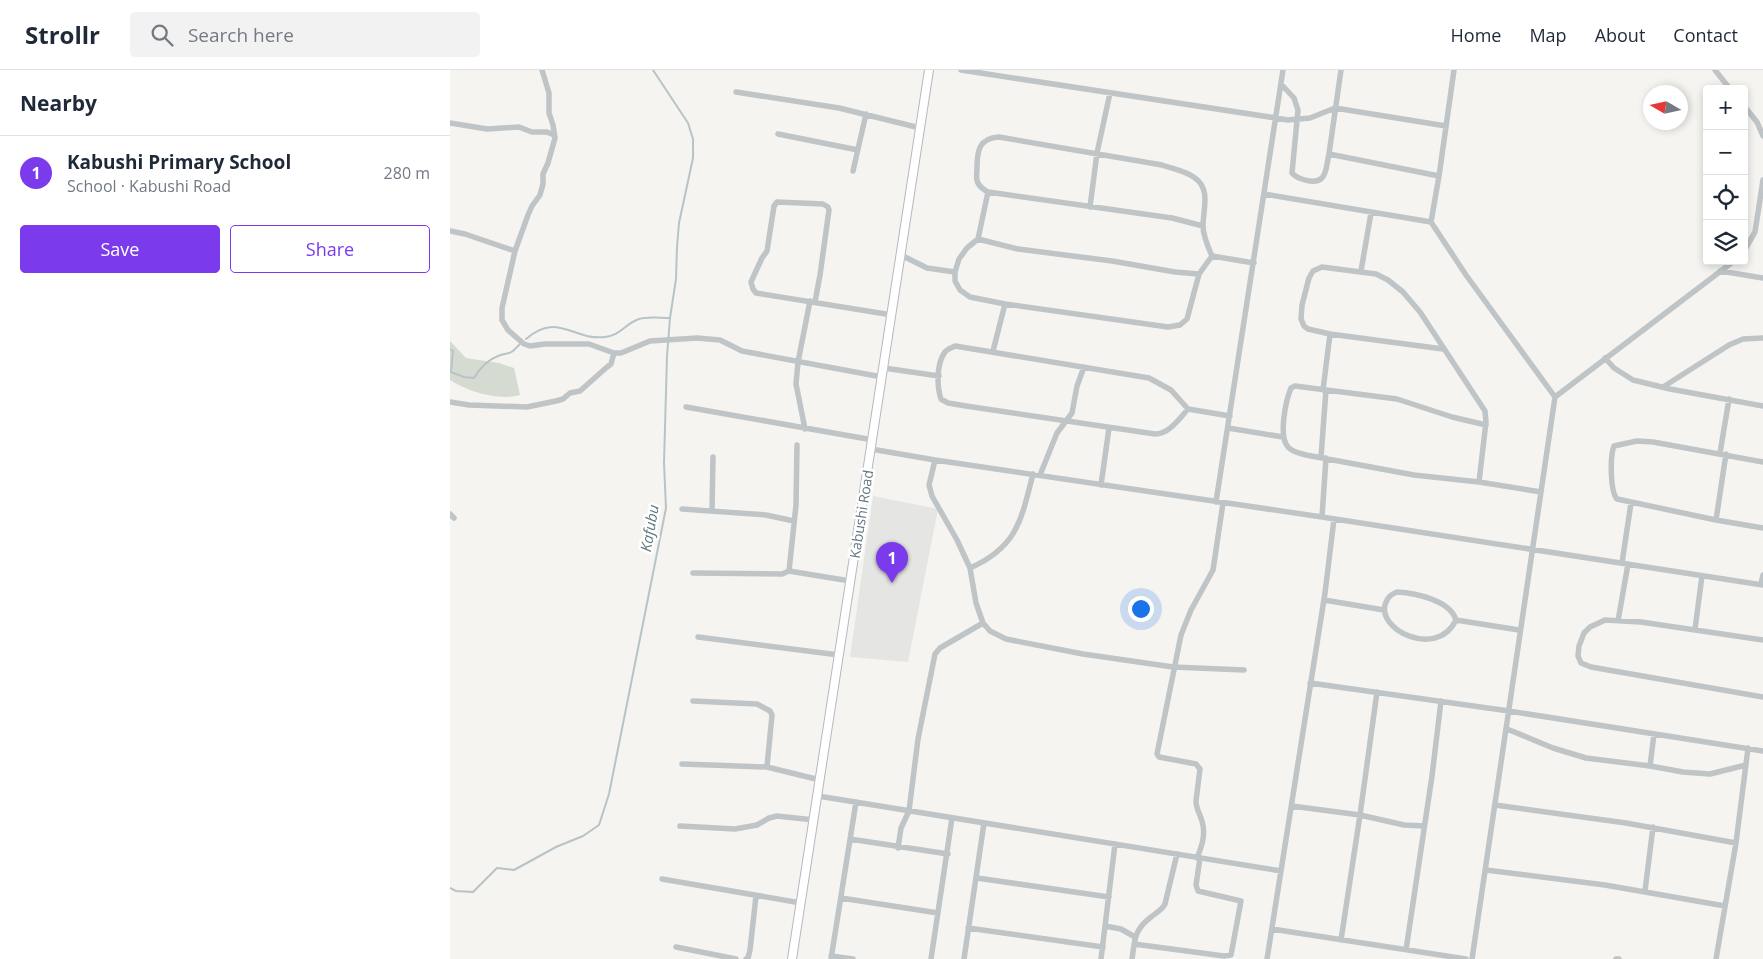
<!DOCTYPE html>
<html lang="en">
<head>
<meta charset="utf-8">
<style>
  :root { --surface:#fff; --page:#f2f2f3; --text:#1f2937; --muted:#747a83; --line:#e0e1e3; --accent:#7c3aed }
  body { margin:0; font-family:"Open Sans",sans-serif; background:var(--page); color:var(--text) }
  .controls { position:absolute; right:15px; top:15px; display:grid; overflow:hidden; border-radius:5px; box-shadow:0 2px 8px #0003 }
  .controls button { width:45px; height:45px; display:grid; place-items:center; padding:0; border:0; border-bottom:1px solid var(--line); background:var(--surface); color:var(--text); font:25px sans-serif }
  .compass { position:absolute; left:1193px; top:15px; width:45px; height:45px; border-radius:50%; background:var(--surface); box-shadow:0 2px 8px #0003; rotate:279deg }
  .you { position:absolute; left:690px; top:538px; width:18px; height:18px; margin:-12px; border:4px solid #fff; border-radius:50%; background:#1a73e8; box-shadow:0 0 0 8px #1a73e833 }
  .badge { display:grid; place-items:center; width:32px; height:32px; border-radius:50%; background:var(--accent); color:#fff; font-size:16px; font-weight:700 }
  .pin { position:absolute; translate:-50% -41px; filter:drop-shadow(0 1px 2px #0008) }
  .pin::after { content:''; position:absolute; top:26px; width:18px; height:15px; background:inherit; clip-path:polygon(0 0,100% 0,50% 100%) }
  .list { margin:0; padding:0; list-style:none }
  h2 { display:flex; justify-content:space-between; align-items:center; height:65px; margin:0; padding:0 20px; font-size:21px }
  h2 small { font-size:16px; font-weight:400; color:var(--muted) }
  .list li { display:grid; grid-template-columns:32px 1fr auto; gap:15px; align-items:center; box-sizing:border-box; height:75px; padding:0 20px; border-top:1px solid var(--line) }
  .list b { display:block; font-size:19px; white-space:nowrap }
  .list p { margin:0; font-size:16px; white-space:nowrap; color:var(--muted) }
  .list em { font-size:16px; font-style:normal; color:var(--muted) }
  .actions { display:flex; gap:10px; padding:15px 20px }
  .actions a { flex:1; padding:11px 0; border:1px solid var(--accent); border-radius:5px; text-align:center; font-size:18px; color:var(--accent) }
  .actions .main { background:var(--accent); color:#fff }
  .icon { flex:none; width:28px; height:28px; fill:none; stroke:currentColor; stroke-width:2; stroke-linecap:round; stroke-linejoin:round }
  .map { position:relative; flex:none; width:1313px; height:889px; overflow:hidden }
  header { display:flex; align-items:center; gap:30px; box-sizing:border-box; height:70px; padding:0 25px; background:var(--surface); border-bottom:1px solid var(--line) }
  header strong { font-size:24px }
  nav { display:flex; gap:28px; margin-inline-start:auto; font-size:18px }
  .search { width:350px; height:45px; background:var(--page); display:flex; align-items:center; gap:12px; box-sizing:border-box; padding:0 18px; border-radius:5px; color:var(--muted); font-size:19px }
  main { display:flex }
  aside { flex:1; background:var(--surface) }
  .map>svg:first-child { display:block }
</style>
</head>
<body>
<header>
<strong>Strollr</strong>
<div class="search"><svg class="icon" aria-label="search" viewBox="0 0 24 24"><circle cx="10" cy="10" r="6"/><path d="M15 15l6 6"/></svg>Search here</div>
<nav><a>Home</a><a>Map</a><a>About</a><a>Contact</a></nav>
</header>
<main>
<aside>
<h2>Nearby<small></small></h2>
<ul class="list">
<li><span class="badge">1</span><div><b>Kabushi Primary School</b><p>School · Kabushi Road</p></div><em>280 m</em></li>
</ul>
<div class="actions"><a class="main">Save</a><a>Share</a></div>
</aside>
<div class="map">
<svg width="1313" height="889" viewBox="0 0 1313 889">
  <rect width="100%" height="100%" fill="#f5f4f0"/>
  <path fill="#e5e6e4" d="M423,426L488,439L458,592L400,587Z"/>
  <path fill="#d6dbd1" d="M0,271L16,288L49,293L64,298L70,325C48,331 19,322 0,310Z"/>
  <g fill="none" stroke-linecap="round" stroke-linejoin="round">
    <path stroke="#b7c4c7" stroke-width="2" d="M76,269C108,241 123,271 155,267C170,266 176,253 189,249C198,246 210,248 220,248
      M0,279L3,281L1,302L14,307L24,308C30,298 37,290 48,286C61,281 58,287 70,274
      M0,818L6,821L23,822L47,798L64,800L106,777L133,766L149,755L159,724L216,438L214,393L217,286L220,248L226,209L227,177L229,153L243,88V69L238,53L203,0"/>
    <g stroke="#b4b9bd" stroke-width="10">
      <path id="secondary" d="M342,889L479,0"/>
    </g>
    <path stroke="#bfc4c6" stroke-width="5.5" d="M511,0L826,48L838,50L860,48L885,38L996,56
      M891,0L879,84L989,106
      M1004,0L989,106L981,152L1016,205L1105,327
      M1265,0L1280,19
      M831,14L844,28L848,40L842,103C847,109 865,115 872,108C877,103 877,91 879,84
      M286,22L389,38L470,58
      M1294,36L1307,52L1313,66
      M0,53L37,59L69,57L82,62H97L104,65
      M328,64L408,80
      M403,101L416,44
      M538,122L528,169L517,178L509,189L505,202V211L510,220L520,227L555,234L718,257L730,255L737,249L749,204L762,186L804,193
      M814,124L981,152
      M640,137L647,83L660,23
      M753,156L722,148L538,122C533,119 528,116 527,110C526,107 527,102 527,98C527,81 529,68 549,67L712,95C723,99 736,101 745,108C761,119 753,140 753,156C753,166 758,177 762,186
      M0,161L15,164L65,181L52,238V250L58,260L74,274L80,276L95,274H139L164,283H171L200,271L247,268L270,270L292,281L432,307
      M528,169L568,179L662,191L725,202L749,204
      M65,181L78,145L82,136L90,125L93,114V104L98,93L105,68L103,55L99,43V23L92,0
      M1294,181L1305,162L1313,110
      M451,185L477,198L505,202
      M911,201L921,143
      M1270,201L1313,208
      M365,232L370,205L379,140L378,137L373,134L327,132L324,136L317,181L312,188L301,212L303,219L306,223L442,245
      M993,279L880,264L858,259L854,256L851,249L852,235L859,208L863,201L872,197L926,204L938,210L953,222L970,242L1035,341L1036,352L1029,412
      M543,281L555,234
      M1155,288L1164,298L1183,310L1220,319L1313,336
      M434,298L489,306
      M1213,317L1279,275L1293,269L1313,268
      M873,320L880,264
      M0,332L19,335L77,337L106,331L113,329L120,323L130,321L157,297L161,294L164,283
      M236,337L423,370
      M738,339C729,349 719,364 705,364L516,336L498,333L491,329C487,317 486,294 495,282C497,279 501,278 505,276L699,308L721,320L738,339L780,346
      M1036,355L1002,347L947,329L845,316L841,318C836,330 828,366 838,377C842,382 849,383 856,385L964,405L1029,412L1091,422
      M778,358L833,367
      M355,359L346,314L348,292L360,231
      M421,379L485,390L872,447L1313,515
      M1270,383L1279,329
      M871,387L876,320
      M485,390L479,415L482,426L507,470L520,498L526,533L533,553L540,561L556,569L633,584L723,597L794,600
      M1313,392L1203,372L1187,371L1164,376C1160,386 1160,421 1167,429L1266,450L1313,458
      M590,405L607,363L622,343L627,316L634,297
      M651,415L659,358
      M766,432L833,0
      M232,439L316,445L344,451
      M262,441L263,387
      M0,444L4,448
      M872,447L876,388
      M1266,450L1276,384
      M1172,493L1181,433
      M520,498C567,477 571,451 583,404
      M339,501L346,435L347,375
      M243,503L332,504L339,501L400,511
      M1311,514L1313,505
      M947,522C965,523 1000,530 1006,550C987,590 924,559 936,532C938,527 941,524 947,522Z
      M874,530L934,540
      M1006,550L1069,560
      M1168,551L1178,494
      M1245,559L1252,506
      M248,567L389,585
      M1313,570L1191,552L1155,550L1140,557L1134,563L1129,576L1128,586L1131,593L1141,597L1313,627
      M860,613L1059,641L1313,681
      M243,631L307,634L320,641L322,645L317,697
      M1057,659L1103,678L1136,688L1200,696L1204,664
      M232,694L317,697L370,710
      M1200,696L1233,702L1260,704L1296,695
      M368,726L831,801
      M1045,735L1176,753L1286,773
      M842,736L910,745L954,755L974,756
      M230,756L285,759L307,755L319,748L327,746L364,750
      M400,769L498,784
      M448,778L451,758L459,741L468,669L485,584L490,578L533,553
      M747,788C752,776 756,764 752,751C750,744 746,739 746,731L750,699L746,694L709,687L707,684L731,565L741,540L763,500L773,433
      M1036,800L1155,815L1275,836
      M527,808L659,827
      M212,809L351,833
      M1195,821L1203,757
      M391,828L488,843
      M655,856L671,859L685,867
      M518,858L653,877
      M822,859L1016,889
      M891,870L910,745L927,622
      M684,874L774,886L781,885L791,831L748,821L746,815L750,788
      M226,877L286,889
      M956,880L982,706L991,631
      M381,886L403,889
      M296,889L298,888L300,880L306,826
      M381,889L406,732
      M481,889L502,748
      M514,889L534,753
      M651,889L665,774
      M682,889C685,869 684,860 701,847C706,843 712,840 715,834L727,784
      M817,889L875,523L884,449
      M1022,889L1105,327L1284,191
      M1166,889H1169
      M1266,889L1286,773L1298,678"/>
    <use href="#secondary" stroke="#fff" stroke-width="8"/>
  </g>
  <g text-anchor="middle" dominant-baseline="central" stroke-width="5" stroke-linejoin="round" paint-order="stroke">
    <g font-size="14" fill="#637682" stroke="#fff">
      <text transform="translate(411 444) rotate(-81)">Kabushi Road</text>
    </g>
    <g font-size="15" font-style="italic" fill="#5f787f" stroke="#fff">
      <text transform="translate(199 458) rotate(-80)">Kafubu</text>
    </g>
  </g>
</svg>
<div class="controls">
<button>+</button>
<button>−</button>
<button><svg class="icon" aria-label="locate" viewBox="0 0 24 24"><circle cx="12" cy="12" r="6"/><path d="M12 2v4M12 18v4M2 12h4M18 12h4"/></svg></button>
<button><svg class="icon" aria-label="layers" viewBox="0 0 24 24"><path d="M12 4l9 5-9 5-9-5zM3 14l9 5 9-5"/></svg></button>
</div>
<svg class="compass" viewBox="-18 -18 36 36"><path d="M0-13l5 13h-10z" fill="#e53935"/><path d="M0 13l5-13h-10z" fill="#747a83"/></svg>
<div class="you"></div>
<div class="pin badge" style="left:442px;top:513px">1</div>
</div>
</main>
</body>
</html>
